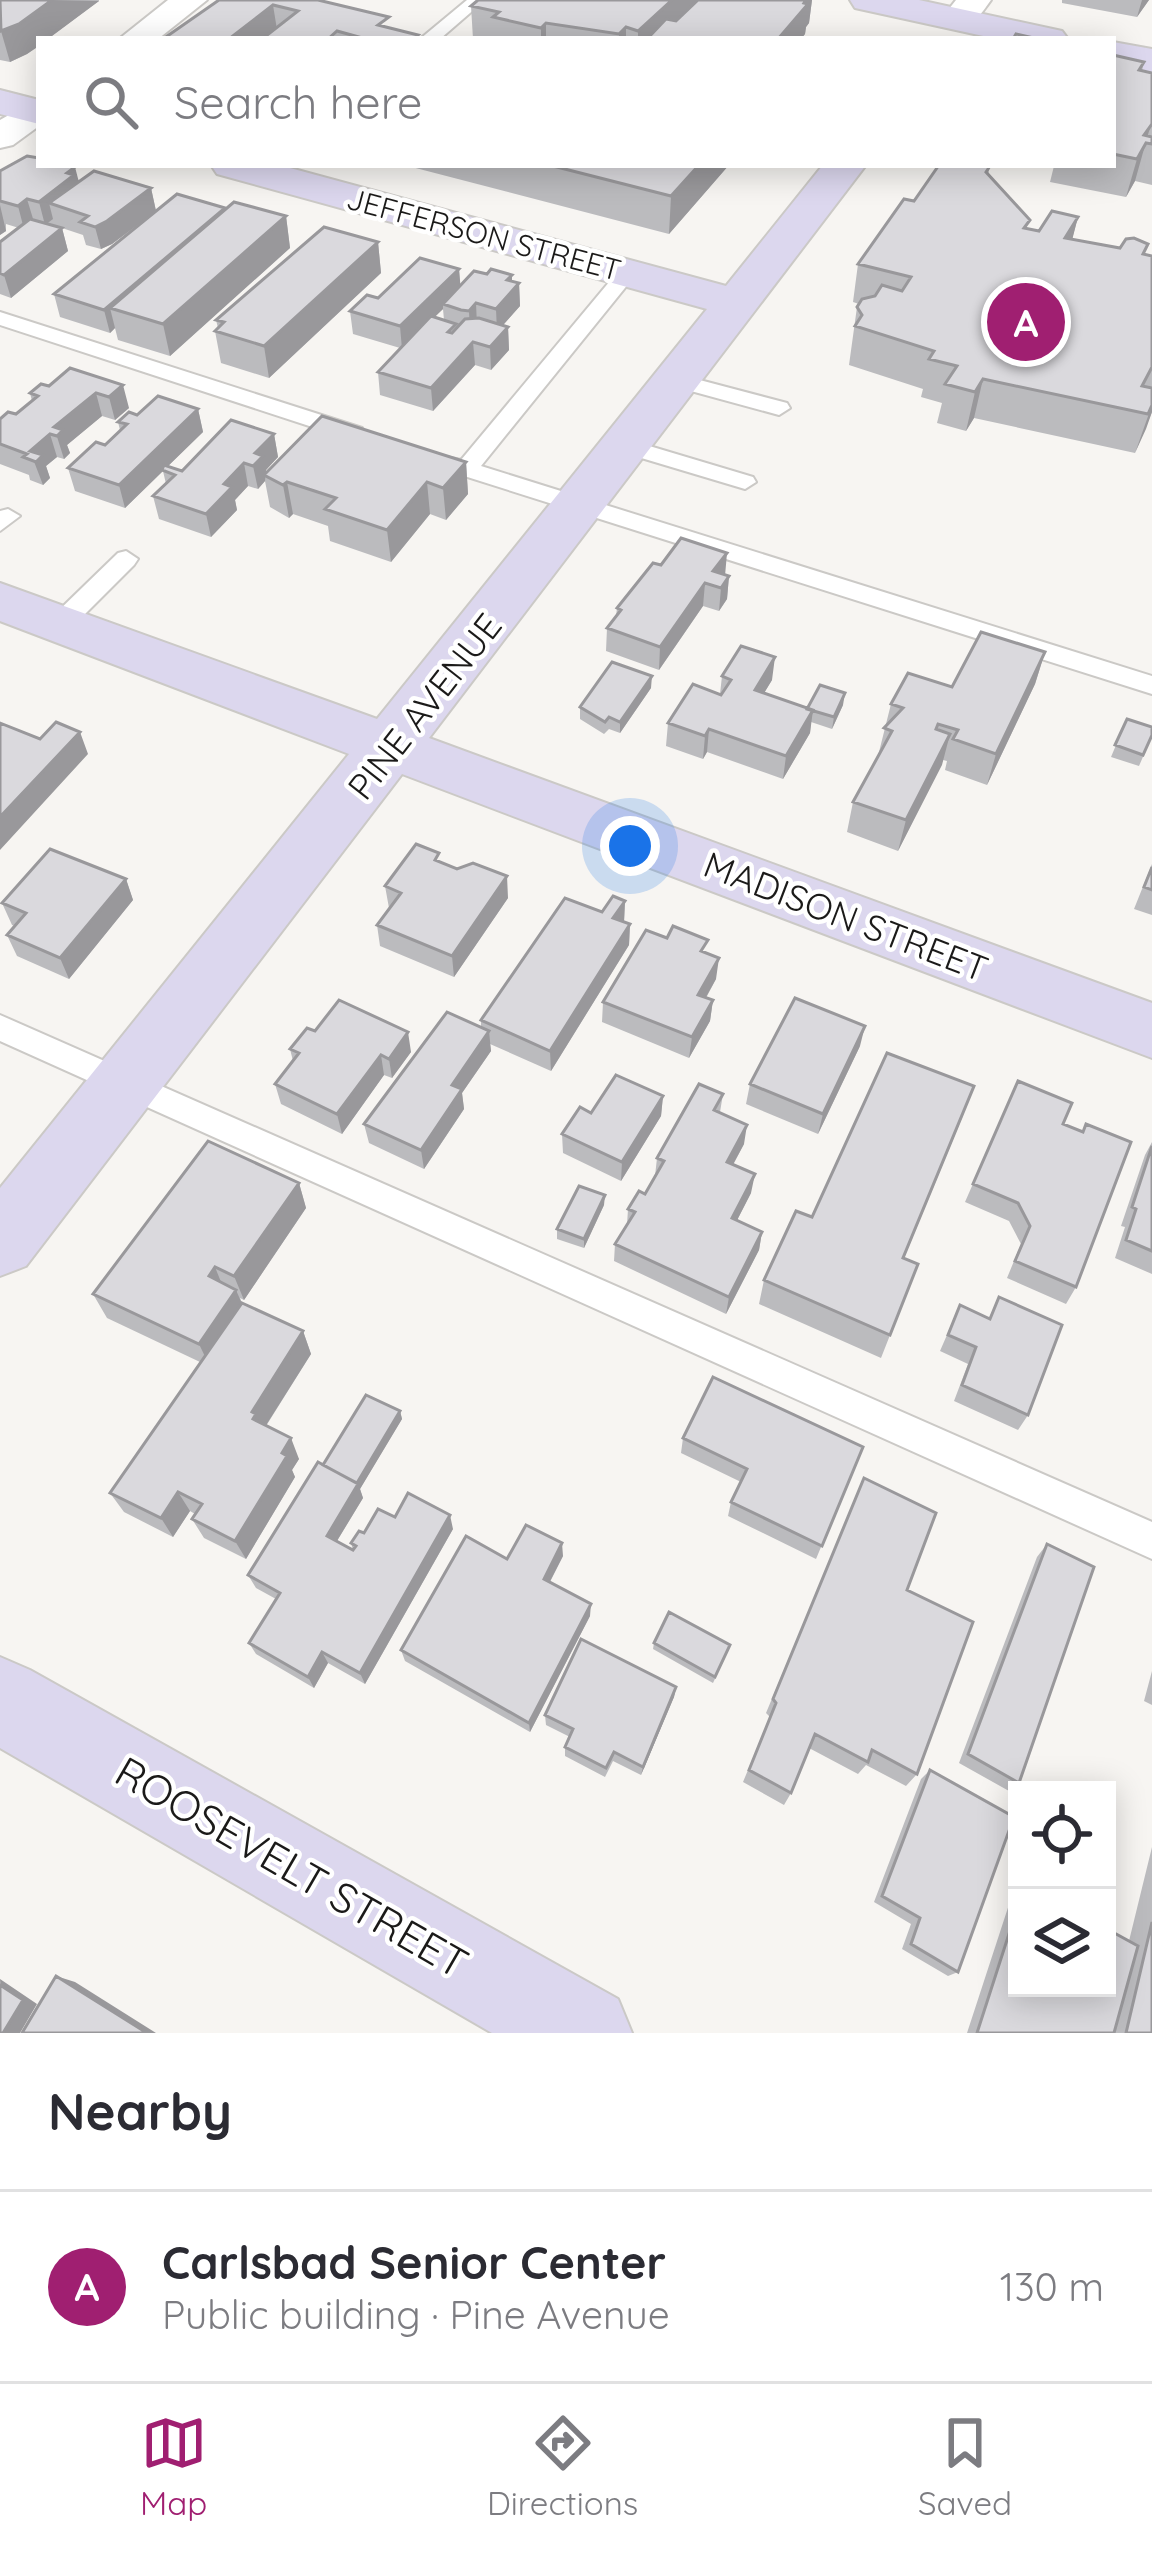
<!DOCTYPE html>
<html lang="en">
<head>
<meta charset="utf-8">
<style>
  :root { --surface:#fff; --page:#f7f7f7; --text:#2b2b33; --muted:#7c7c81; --line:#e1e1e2; --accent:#a01f71 }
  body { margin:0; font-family:Quicksand,sans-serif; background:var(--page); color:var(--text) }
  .controls { position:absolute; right:36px; bottom:36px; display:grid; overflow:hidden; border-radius:0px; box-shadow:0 6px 30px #0003 }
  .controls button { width:108px; height:108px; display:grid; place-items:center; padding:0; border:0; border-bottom:3px solid var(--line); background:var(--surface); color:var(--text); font:60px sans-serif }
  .you { position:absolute; left:630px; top:846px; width:42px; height:42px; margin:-30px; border:9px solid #fff; border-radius:50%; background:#1a73e8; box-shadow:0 0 0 18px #1a73e833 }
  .badge { display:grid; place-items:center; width:78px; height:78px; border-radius:50%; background:var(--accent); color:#fff; font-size:39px; font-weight:700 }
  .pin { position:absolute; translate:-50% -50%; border:6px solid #fff; box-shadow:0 3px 12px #0006 }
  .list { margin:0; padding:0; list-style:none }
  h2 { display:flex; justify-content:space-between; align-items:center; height:156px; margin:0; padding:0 48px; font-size:51px }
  h2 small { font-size:39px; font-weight:400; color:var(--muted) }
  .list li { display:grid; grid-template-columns:78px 1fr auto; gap:36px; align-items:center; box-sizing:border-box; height:192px; padding:0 48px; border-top:3px solid var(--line) }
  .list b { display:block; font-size:45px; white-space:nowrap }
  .list p { margin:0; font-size:39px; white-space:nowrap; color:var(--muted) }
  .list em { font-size:39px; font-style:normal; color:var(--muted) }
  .icon { flex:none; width:66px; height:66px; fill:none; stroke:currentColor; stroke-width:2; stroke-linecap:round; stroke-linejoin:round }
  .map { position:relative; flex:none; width:1152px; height:2033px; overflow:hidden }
  .search { position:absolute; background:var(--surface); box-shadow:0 6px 30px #0003; left:36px; right:36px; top:36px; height:132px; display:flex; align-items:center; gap:30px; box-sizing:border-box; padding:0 42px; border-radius:0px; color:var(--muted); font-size:45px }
  .sheet { height:348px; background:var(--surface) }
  nav { display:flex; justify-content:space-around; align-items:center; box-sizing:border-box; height:168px; border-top:3px solid var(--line); background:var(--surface); font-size:33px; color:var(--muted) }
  nav a { display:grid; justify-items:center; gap:6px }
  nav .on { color:var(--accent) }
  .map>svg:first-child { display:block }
</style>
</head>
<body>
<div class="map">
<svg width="1152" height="2033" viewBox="0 0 1152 2033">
  <rect width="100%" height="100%" fill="#f7f5f2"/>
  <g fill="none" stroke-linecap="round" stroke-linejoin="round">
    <g stroke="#cbc9c6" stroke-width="4">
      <path id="lane" d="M467,0H485L440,39H420Z
        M620,269L637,273L481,466L1152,676V694L420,462V452L461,460Z
        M0,312L362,428L365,433L354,440L346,438L0,325Z
        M677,374L787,403L790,408L779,415L669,385V375Z
        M626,439L753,477L756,482L745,489L618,451L615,446Z
        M8,509L20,516L0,531V511Z
        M126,551L138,559L134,565L70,629H52L49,623L52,617L118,553Z
        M0,1015L1152,1522V1559L0,1041Z"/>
    </g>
    <g stroke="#cbc9c6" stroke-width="4">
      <path id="street" d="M168,0H207L158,39H119Z
        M956,0H991C978,18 970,32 946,26L941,19Z
        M39,98V126L13,145L0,148V120Z"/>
    </g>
    <g stroke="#cbc9c6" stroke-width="4">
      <path id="secondary" d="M850,0H919L1062,31L1068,39H997L855,8Z
        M1113,42L1152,49V73L1113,64Z
        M0,90L39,100V124L0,114Z
        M211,165H279L726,286L823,165H866L429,738L1152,1003V1058L402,774L26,1266L0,1276V1188L349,754L0,621V583L377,719L707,309L217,174Z
        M0,1657L30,1670L618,1999L632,2033H492L0,1748Z"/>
    </g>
    <use href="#lane" fill="#fff" fill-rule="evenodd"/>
    <use href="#street" fill="#fff" fill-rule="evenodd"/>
    <use href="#secondary" fill="#dcd7ee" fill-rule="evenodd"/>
  </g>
  <path fill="#bbbbbe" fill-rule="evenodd" d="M0,0H99V1L27,54L10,62L0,60Z
    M219,0H318L419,39H163Z
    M478,0H812L809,23L806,27L805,34L801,39H473L471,6Z
    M1062,0H1149L1137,17L1062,3Z
    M1113,55L1144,62L1142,71L1152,73V185L1135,181L1126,197L1050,182L1054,166L1050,165H1113Z
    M404,165H729L669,234Z
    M990,166L988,175L1028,229L1039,231L1078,217L1072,239L1152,256V412L1135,453L974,418L966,431L937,423L942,403L921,397L923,389L849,365L857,307L859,304L853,302L858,264L914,201Z
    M0,171L151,188L156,211L112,244L101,249L86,245L83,235L62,228L68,251L11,298L0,294V242L19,228L6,224V231L0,235Z
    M225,210L286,216L290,248L170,356L118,340L115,328L110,333L60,317L54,294Z
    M378,242L381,273L269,378L221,363L215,331L218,328L216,320Z
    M459,269L460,285L487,274L512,275V281L519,283L520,306L503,325L508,327L509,350L491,370L475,365L433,411L380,395L378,372L400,348L353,334L350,311L378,298ZM443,309L444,320L434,317Z
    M70,368L129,408L115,420L102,416L67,445L70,453L64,459L57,457L46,466L50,478L43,485L30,480L29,475L0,464V419L16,414L32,401L30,393L49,386Z
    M198,409L203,432L168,466L182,471L274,434L278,457L266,470V473L466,462L468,494L446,520L430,514L391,562L330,541L328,526L293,514L289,518L270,507L265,481L258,489L248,486L235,500L237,510L211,537L159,519L153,496L166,484L163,471L125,508L75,491L68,468L105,445L120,430L118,422L137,415Z
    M661,565L729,576L727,599L719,611L703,606L659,670L606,651L607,628L616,616L617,608Z
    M1045,652L1035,684L987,785L945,770L947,761L943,760L898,851L847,832L853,802L878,756L891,704L952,687Z
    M722,676L772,680L764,693L807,708L843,705L832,729L811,722L810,733L783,779L707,752L703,759L666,746L668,723L720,694Z
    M651,688L620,733L609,729L604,734L580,719V707Z
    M1127,719L1152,736L1139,766L1111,757Z
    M440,863L508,898L454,977L380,946L377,925L389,908L385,886Z
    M1152,864V915L1134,909Z
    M126,879L133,900L69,979L17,956L7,935L15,926L12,925L2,903Z
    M625,901L624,922L630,924L629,945L551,1071L490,1044L491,1051L462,1093L464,1109L424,1169L369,1143L364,1124L481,1027V1020L602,912Z
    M706,953L716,979L706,998L713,1000L710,1021L689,1058L602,1022L603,1002Z
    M315,1031L411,1052L392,1078L384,1075L342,1134L281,1104L275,1084L293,1061L290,1049Z
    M860,1046L818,1134L746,1104L750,1084Z
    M1018,1081L1063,1124L1082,1132L1086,1124L1076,1287L1066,1304L1007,1278L1021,1244L1009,1221L965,1202Z
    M723,1094L720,1112L744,1144L733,1165L751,1193L737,1220L762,1232L759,1250L726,1314L614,1261L615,1244L627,1225L628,1209L645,1194L655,1176L657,1158Z
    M663,1096L661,1116L621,1181L563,1153L562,1134Z
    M964,1113L904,1258L918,1264L881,1358L759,1304L764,1280L812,1217Z
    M1152,1142V1274L1115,1258L1125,1227L1121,1226L1145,1155Z
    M299,1183L306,1208L244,1300L240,1298L242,1303L303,1331L311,1354L266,1426L299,1459L292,1470L295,1477L246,1559L204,1538L192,1519L195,1514L190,1511L173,1537L124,1512L110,1493L200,1362L107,1318L93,1294Z
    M604,1205L584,1248L557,1239V1229Z
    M999,1297L1028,1415L1018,1430L954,1401L968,1364L940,1351L960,1305L989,1318Z
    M400,1411L402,1419L360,1489L363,1498L337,1541L353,1550L351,1543L364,1533L395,1517L453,1529L365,1684L328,1663L314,1688L256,1654L249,1643L276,1599L256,1588L248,1575L323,1465Z
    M683,1438L863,1447L816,1559L728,1516L731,1502L741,1482L681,1453Z
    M864,1478L917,1774L906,1786L866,1765L858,1774L809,1748L791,1793L784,1805L743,1782L770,1717L766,1713Z
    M1047,1544L1019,1783L1009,1791L959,1763L1037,1557Z
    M563,1556L550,1582L590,1616L530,1732L405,1661L401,1650L507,1559Z
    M654,1643L728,1651L713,1683L653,1649Z
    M1152,1671V1705L1144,1701Z
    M676,1687L674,1697L641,1775L613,1761L605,1777L565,1756V1747L570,1737L546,1725L545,1715Z
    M930,1770L958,1972L948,1976L902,1949L911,1924L874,1902L921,1779Z
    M1152,1847V2033H967L1017,1880V1988L1129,1941Z"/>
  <path fill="#99989b" d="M52,0L99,1L48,39H39V46L27,54L10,62L1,31Z
    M672,0H708L668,39H638V31Z
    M806,0H812L809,23L806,27L805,34L801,39H778Z
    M1142,0H1149L1137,17Z
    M273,5L278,36L273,39H229Z
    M546,23V39H541V28Z
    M626,27V39H619V34Z
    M1151,124L1135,181L1126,197L1144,135Z
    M699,165H729L669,234L671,196Z
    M75,167L81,190L49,203L53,219L45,225L39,202Z
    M151,188L156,211L112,244L101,249L95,227Z
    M27,199L34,222L24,229L18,206Z
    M0,205L6,231L0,235Z
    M225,208L229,230L110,308L115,328L110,333L104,310Z
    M286,216L290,248L170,356L163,324Z
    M1078,217L1068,256L1065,238Z
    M62,228L68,251L11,298L4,275Z
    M378,242L381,273L269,378L264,346Z
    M459,269L461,292L443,304V309L402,349L400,326Z
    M512,275V291L519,283L520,306L497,332L496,309L507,280Z
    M476,303L477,326L470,334L469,311Z
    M508,327L509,350L491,370L490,347Z
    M473,342L475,365L433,411L431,388Z
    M983,379L974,418L966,431L975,392Z
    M123,385L129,408L115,420L109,397Z
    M96,393L102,416L67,445L70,453L64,459L54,427Z
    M1152,405V412L1146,429L1135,453Z
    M198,409L203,432L125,508L119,485Z
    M50,434L57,457L46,466L50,478L43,485L30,451Z
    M274,434L278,457L266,470L265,481L258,489L253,466L255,453Z
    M466,462L468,494L446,520L443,488Z
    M244,463L248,486L235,500L237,510L211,537L206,514L224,484Z
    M287,482L293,514L289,518L283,485Z
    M427,482L430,514L391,562L387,530Z
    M727,553L725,576L713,571Z
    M729,576L727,599L719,611L721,588Z
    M705,583L703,606L659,670L660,647Z
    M1045,652L1035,684L987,785L996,754Z
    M775,657L772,680L752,713L755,690Z
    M652,676L651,688L620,733V722Z
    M845,693L843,705L832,729L834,717Z
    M813,710L810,733L783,779L786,756Z
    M709,729L707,752L703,759L705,736Z
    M80,732L88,754L0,850V817Z
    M950,734L942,765L898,851L906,820Z
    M507,876L508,898L454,977L452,956Z
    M126,879L133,900L69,979L60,958Z
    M625,901L624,922L613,918Z
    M630,924L629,945L551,1071L550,1051Z
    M719,958L716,979L696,1015L698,995Z
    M713,1000L710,1021L689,1058L692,1037Z
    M865,1026L860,1046L818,1134L823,1114Z
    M489,1031L491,1051L462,1093L464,1109L424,1169L421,1150L452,1085Z
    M408,1032L411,1052L392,1078L389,1059Z
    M381,1055L384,1075L342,1134L337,1114Z
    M663,1096L661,1116L621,1181L622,1162Z
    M747,1125L744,1144L724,1181L727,1162Z
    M755,1174L751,1193L729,1236L732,1218Z
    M299,1183L306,1208L244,1300L234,1276Z
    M605,1195L604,1205L584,1248V1239Z
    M762,1232L759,1250L726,1314L729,1297Z
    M215,1267L225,1292L209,1276Z
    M236,1290L246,1313L210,1367L199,1344Z
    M303,1331L311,1354L263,1430L253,1419L252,1412Z
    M400,1411L402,1419L360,1489L363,1498L332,1549L327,1536Z
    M291,1438L299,1459L292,1470L295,1477L246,1559L235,1541Z
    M178,1492L190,1511L173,1537L161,1518Z
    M450,1515L453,1529L365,1684L360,1673Z
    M562,1543L563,1556L545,1591L544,1579Z
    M591,1604L590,1616L530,1732L529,1723Z
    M322,1652L328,1663L314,1688L308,1677Z
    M676,1687L674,1697L641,1775L643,1767Z
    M56,1976L75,1982L156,2033H147Z
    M0,1979L37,2004L20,2033H3Z"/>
  <path fill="#dad9dd" stroke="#99989b" stroke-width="3" d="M0,0H52L19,24L1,31Z
    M219,0H318L389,17L378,25L418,35L413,39H366L337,31L328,39H262L298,11L273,5L229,39H163Z
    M478,0H672L638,31L626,27L619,34L546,23L541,28L493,17L499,12L471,6Z
    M698,0H806L804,3L808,4L778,39H647L666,19L676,21Z
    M1016,34L1038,39H1013Z
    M1113,55L1144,62L1139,70L1152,73V124L1144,135L1152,137V144L1146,143L1137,159L1113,154Z
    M27,156L39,158V165H66L75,167L67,173L74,175L39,202L27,199L18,206L0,201V171Z
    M549,165H699L671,196Z
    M939,165L990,166L986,172L1030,220L1024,228L1039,231L1052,211L1078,217L1065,238L1120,248L1126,239L1134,238L1148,244L1143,254L1152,256V367L1142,386L1152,388V405L1148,414L983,379L975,392L945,384L957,366L929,359L934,351L855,326L862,315L857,307L862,299L875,296L882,285L902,291L911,277L858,264L904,199L914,201Z
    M94,171L151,188L107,221L95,227L80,222L88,216L49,203Z
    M177,194L225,208L104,310L54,294Z
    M234,202L286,216L163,324L110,308Z
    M30,219L62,228L4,275L0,273V242Z
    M324,227L378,242L264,346L215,331L224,322L216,320Z
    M420,258L459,269L400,326L350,311L367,295L378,298Z
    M491,269L512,275L507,280L519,283L496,309L476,303L469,311L461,310L443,304L474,271L487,274Z
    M431,316L456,324L448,332L452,333L465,319L479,318L508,327L490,347L473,342L431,388L378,372Z
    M70,368L123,385L109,397L96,393L54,427L63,430L57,436L50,434L30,451L43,455L36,462L23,457L27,454L0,444V419L8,412L16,414L38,396L30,393L41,384L49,386Z
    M158,396L198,409L119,485L68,468L96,442L105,445L127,424L118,422L129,412L137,415Z
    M322,416L466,462L443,488L427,482L387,530L325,509L336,498L287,482L283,485L264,475Z
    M231,420L274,434L255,453L263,456L253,466L244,463L224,484L232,487L206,514L153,496L175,475L162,470L164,465L182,471Z
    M681,538L727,553L713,571L729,576L721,588L705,583L660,647L607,628L621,610L617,608L653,563L661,565Z
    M981,632L1045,652L996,754L953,739L958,730L938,724L936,729L950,734L906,820L853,802L892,731L884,728L903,708L891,704L908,673L952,687Z
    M741,646L775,657L755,690L813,710L786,756L709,729L705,736L668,723L693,684L721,695L731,680L722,676Z
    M612,662L652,676L620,722L609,717L605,722L580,707Z
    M820,685L845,693L834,717L807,709Z
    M1127,719L1152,727V735L1143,755L1115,745Z
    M56,722L80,732L0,817V723L40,739Z
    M416,844L439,853L435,860L457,869L473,863L507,876L452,956L377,925L401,893L385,886Z
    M50,849L126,879L60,958L7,935L26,913L2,903Z
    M1152,867V890L1144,887Z
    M613,896L625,901L613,918L630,924L550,1051L481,1020L565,898L602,912Z
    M673,926L708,940L701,951L719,958L698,995L713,1000L692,1037L603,1002L646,930L667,938Z
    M795,998L865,1026L823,1114L750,1084Z
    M339,1000L408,1032L389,1059L381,1055L337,1114L275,1084L299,1053L290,1049L307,1028L315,1031Z
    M447,1012L489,1031L452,1085L462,1089L421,1150L364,1124Z
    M887,1053L974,1086L903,1258L918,1264L890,1335L764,1280L796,1211L812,1217Z
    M616,1075L663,1096L622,1162L562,1134L580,1107L591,1113Z
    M1018,1081L1072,1103L1063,1124L1083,1132L1086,1124L1131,1142L1076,1287L1015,1261L1030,1226L1018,1203L973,1184Z
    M699,1084L723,1094L714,1110L747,1125L727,1162L755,1174L732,1218L762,1232L729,1297L615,1244L635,1212L628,1209L639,1191L645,1194L664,1161L657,1158Z
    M208,1141L299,1183L234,1276L215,1267L209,1276L236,1290L199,1344L93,1294Z
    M1152,1146V1251L1126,1240L1136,1209L1132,1207Z
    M579,1186L605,1195L584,1239L557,1229Z
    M999,1297L1062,1325L1028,1415L962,1385L976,1347L948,1335L960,1305L990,1319Z
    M242,1303L303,1331L252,1412L256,1414L253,1419L291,1438L282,1453L287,1456L235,1541L192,1519L202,1504L178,1492L161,1518L110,1493Z
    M713,1377L863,1447L822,1546L731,1502L747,1469L683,1438Z
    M366,1395L400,1411L357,1483L323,1465Z
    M318,1462L358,1484L327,1536L353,1550L356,1546L351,1543L359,1531L364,1533L378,1509L395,1517L408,1493L450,1515L360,1673L322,1652L308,1677L249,1643L280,1593L248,1575Z
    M864,1478L936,1513L907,1590L973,1622L917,1774L872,1750L868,1762L815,1734L791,1793L749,1770L776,1703L773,1699Z
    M526,1525L562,1543L544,1579L591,1604L529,1723L401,1650L466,1536L507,1559Z
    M1047,1544L1094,1567L1019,1783L968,1754Z
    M669,1612L730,1645L715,1677L654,1643Z
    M581,1639L676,1687L643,1767L614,1752L606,1768L565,1747L573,1729L545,1715Z
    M930,1770L1014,1817L958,1972L911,1944L920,1918L882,1896Z
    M1017,1909V1988H1107V1929L1138,1946L1114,2033H977Z
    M1152,1922V2033H1126Z
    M56,1976L147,2033H22Z
    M0,1985L23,2000L3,2033H0Z"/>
  <g text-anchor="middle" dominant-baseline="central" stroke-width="9" stroke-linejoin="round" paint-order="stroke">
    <g font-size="30" fill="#1b1a19" stroke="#fff">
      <text transform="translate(484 234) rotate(15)">JEFFERSON STREET</text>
    </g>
    <g font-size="36" fill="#1b1a19" stroke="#fff">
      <text transform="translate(424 706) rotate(-52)">PINE AVENUE</text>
      <text transform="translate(846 916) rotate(21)">MADISON STREET</text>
    </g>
    <g font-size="42" fill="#1b1a19" stroke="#fff">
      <text transform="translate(292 1867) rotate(30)">ROOSEVELT STREET</text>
    </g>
  </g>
</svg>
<div class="controls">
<button><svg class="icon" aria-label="locate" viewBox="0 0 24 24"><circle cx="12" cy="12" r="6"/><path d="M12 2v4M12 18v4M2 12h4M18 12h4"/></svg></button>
<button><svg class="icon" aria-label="layers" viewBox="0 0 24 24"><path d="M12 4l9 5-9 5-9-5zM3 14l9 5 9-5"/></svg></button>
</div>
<div class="you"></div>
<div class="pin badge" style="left:1026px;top:322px">A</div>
<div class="search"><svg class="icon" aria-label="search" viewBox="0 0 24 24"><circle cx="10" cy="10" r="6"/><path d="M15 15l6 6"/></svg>Search here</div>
</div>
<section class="sheet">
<h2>Nearby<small></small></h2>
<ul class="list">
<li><span class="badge">A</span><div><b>Carlsbad Senior Center</b><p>Public building · Pine Avenue</p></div><em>130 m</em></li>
</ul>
</section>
<nav>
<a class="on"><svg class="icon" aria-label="map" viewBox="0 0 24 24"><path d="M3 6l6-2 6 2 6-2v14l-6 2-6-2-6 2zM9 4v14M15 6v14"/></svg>Map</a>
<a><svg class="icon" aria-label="directions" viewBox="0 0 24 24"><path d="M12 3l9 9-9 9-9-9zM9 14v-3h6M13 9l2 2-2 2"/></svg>Directions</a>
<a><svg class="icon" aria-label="saved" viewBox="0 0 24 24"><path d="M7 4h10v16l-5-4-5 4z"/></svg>Saved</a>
</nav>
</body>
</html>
